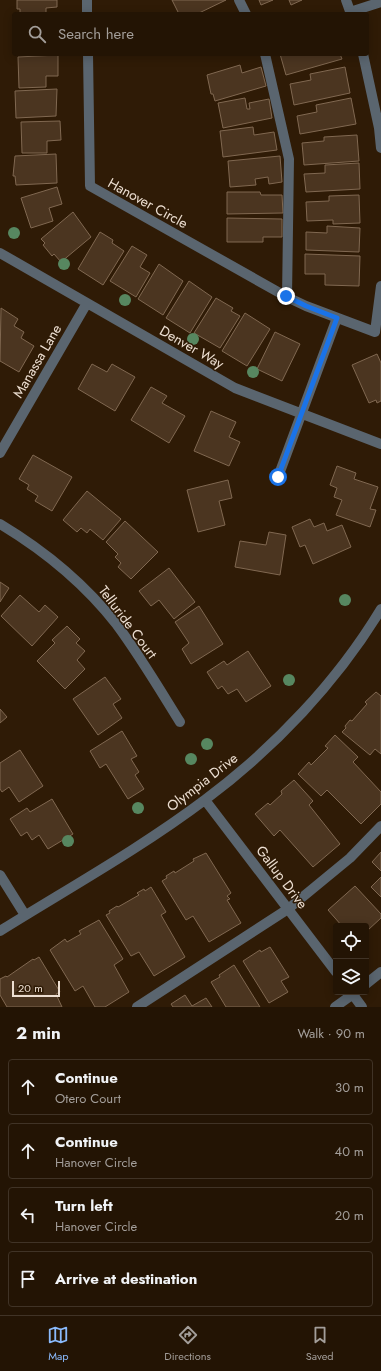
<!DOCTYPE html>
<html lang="en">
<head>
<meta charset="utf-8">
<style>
  :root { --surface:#231404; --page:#2f2113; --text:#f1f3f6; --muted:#a39e9a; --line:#403326; --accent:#8abafc }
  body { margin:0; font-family:Jost,sans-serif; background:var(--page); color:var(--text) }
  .controls { position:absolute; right:12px; bottom:12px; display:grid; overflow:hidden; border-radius:4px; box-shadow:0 2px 10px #0003 }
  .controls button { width:36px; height:36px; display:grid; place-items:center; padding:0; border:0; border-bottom:1px solid var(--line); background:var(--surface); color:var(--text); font:20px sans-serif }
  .scale { position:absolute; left:12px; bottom:10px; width:48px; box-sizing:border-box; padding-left:4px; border:2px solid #eddfd2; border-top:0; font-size:11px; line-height:14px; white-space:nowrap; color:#eddfd2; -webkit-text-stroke:3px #2f1b06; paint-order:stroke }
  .stop { position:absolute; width:12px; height:12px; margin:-9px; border:3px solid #1a73e8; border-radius:50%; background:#fff }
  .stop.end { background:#1a73e8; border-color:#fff; box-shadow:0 1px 4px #0008 }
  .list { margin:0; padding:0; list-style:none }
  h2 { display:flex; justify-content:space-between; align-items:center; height:52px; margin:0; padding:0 16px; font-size:17px }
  h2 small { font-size:13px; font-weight:400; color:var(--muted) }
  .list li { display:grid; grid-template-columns:26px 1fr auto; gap:12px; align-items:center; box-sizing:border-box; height:56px; margin:0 8px 8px; padding:0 8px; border:1px solid var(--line); border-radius:4px }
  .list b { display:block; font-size:15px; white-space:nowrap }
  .list p { margin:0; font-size:13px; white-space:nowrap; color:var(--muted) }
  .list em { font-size:13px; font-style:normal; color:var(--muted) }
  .icon { flex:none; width:22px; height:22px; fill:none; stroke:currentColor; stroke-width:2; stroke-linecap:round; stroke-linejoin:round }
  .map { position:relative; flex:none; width:381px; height:1007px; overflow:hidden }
  .search { position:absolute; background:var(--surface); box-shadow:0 2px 10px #0003; left:12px; right:12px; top:12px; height:44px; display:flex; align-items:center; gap:10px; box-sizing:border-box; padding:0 14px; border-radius:4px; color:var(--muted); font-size:15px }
  .sheet { height:308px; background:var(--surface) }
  nav { display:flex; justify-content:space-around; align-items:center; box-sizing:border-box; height:56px; border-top:1px solid var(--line); background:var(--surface); font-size:11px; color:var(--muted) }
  nav a { display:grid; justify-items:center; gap:2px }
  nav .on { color:var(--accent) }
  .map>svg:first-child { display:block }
</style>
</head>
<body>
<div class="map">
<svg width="381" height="1007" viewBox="0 0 381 1007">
  <rect width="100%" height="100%" fill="#2f1b06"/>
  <path fill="#4b3520" stroke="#806851" d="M17,0H57V7L46,8V14H20V9H17Z
    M172,0H226L197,14H179Z
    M259,0H273L261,5Z
    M289,0H302L291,5Z
    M280,54H340L342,59L286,75Z
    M58,55V76H46V87L19,88L18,57Z
    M240,65L242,73L261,67L266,86L215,101L213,94H211L207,75Z
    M345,67L350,93L294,105L290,84L311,80L310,74Z
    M57,89L56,116L16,118L15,91Z
    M245,98L247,109H250L249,103L269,99L272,118L223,128L218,103Z
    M351,98L356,124L300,134L297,116L317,112L316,105Z
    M60,121L61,140L47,141V153H22L21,122Z
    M253,127L254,135L274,132L277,150L223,157L220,131Z
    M357,135L359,161L304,165L302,143L324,141V137Z
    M56,154L57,183L16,185L15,176H13L15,156Z
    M280,156L282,182L269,184L268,177L255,179L256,185L230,187L228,161Z
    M359,163L360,189L306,192L304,174L325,173V165Z
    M57,187L62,204L49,208L53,221L31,228L21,198Z
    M227,192H260L261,195H282L283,213L227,214Z
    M359,195L360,223L333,224V220L307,221L306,202L329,201V196Z
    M73,212L91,237L61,262L54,254L52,256L43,245L45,243L41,239Z
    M227,218L282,219V237H263V242H227Z
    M327,226L360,228L359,252L306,250V232L327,233Z
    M100,232L113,240L112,243L124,251L103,285L78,269Z
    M132,246L147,255L140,267L150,273L136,297L110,281Z
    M305,254L360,256L359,286L325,285V274H305Z
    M159,264L183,281L163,315L138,299Z
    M189,281L212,297L190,333L166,318Z
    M216,298L233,308L231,311L240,316L220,348L194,333Z
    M1,308L18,319L14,326L24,332L21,338L34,346L19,372L0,361Z
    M245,313L270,329L247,366L222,351Z
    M275,332L300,344L282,381L257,369Z
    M377,354L381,363V401L377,403L376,400L369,403L352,365Z
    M92,364L107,372L112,364L135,377L115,411L78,389Z
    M151,387L167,396L162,403L185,416L169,443L131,420Z
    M211,411L236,422L229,437L240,442L229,466L194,451Z
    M33,455L72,477L52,511L35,501L38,496L27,489L29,485L19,479Z
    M337,466L356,473L354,479L378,487L370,509L376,510L370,527L336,515L342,500L334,497L337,488L330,485Z
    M228,480L232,498L219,501L225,525L198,532L187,490Z
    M87,491L121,519L103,540L90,529L87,533L81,528L77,532L63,520Z
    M310,519L314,527L324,523L327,531L342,525L351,547L313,564L305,545L300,547L292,527Z
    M125,521L158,552L131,579L118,567L121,563L115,557L118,554L106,542Z
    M269,532L286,535L280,575L235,567L240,541L266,545Z
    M169,568L195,602L174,619L159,600L151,606L139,591Z
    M0,582L9,588L0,602Z
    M20,595L39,612L45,605L58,617L32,646L1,616Z
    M199,606L223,644L191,664L182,649L189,643L175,622Z
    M67,626L80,639L76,643L85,651L77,660L85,669L65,689L37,661L55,643L52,640Z
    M248,651L271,686L246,702L237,689L228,694L222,686L218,689L207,672L224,661L227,665Z
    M105,677L121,699L113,704L122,718L98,735L73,699Z
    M376,692L381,696V754L375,749L370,755L342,732L346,728L345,726L350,720L352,721L367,704L365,702Z
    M0,709L7,717L0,723Z
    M122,731L137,756L131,759L139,772L135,775L144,789L128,799L106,764L100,768L90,751Z
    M335,735L358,757L353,762L381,792V804L361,824L327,790L321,796L298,774L309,762L311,765L328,748L325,746Z
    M20,750L43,786L19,802L9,787L2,792L0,789V763Z
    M294,780L313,801L309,805L340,844L313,867L280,830L274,836L255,814L268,803L270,805L282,794L281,791Z
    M52,799L73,834L48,849L39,835L32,840L27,832L21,836L10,819L27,808L30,812Z
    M381,852V871L372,862Z
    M206,853L231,893L227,896L230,899L227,900L241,923L209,942L193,916L186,920L162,881L167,878L166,876L174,871L175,873L194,861L193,859Z
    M381,877V897L371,887Z
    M355,886L381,914V918L368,930L366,926L363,925L342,926L328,910Z
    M151,887L166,912L161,915L185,957L154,976L139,952L131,956L106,915L110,913L109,911L117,906L118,907L139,895L137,893L144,889L145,891Z
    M99,920L123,959L114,965L129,992L105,1007H95L83,986L75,991L50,950L65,939L67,942L81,934L79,931Z
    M270,947L289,977L281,981L288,992L269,1003L243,961L260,950L261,952Z
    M39,957L60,992L56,994L62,1007H7L0,995V979L6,976L7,977L33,959L34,960Z
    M234,965L260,1007H226L211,982L220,977L219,975Z
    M185,995L192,1006L206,998L212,1007H173L171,1004Z"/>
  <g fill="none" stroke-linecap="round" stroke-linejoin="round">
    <path stroke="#5a656f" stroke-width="10" d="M87,0V14
      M239,0L246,14
      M346,0L351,14
      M350,12L381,2
      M88,54L90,186L287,297L306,306L375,332L381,286
      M265,54L289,159L287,297
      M363,54L379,128L381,148
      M0,253L235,388L381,444
      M0,453L87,303
      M278,477L337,318
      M0,524C45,551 85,584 117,625C140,656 160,690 180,722
      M205,800L336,972
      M0,875L25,915
      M0,931C69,888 141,848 206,799C274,748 337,682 381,609
      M366,984L381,972
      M351,992L362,1007
      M137,1007L288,909L350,858L381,826
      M335,1007L356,992"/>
  </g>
  <g fill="#578760">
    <circle cx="14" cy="233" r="6"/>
    <circle cx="64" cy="264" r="6"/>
    <circle cx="125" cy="300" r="6"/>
    <circle cx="193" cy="339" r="6"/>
    <circle cx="253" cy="372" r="6"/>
    <circle cx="345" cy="600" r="6"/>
    <circle cx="289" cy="680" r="6"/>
    <circle cx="207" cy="744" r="6"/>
    <circle cx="191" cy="759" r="6"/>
    <circle cx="138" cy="808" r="6"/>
    <circle cx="68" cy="841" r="6"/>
  </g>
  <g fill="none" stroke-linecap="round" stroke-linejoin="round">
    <path stroke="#1a73e8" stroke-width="5" d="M278,477L337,318L306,306L286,296"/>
  </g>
  <g text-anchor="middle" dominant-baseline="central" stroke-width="3" stroke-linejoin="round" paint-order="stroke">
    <g font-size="14" fill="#eddfd2" stroke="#2f1b06">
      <text transform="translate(148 203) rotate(29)">Hanover Circle</text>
      <text transform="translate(192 347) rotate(30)">Denver Way</text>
      <text transform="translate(37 361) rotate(-60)">Manassa Lane</text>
      <text transform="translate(128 622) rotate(53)">Telluride Court</text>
      <text transform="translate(202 782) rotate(-38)">Olympia Drive</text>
      <text transform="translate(282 877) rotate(53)">Gallup Drive</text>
    </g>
  </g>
</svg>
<div class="controls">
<button><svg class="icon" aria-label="locate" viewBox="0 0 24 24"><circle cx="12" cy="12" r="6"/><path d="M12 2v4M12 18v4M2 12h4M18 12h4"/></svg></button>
<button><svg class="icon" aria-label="layers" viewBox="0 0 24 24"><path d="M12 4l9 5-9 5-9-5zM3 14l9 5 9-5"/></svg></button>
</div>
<div class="scale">20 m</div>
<div class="stop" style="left:278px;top:477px"></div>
<div class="stop end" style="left:286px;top:296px"></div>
<div class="search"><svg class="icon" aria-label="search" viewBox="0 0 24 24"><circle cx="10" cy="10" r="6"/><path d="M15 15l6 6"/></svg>Search here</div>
</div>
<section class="sheet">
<h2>2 min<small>Walk · 90 m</small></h2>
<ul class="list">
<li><svg class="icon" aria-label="ahead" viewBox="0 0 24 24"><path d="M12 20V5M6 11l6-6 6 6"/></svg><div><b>Continue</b><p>Otero Court</p></div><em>30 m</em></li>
<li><svg class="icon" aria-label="ahead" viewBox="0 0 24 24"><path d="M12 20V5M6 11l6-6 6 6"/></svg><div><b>Continue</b><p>Hanover Circle</p></div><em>40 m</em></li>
<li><svg class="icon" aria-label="left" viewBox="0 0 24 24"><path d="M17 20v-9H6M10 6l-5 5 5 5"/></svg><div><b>Turn left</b><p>Hanover Circle</p></div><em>20 m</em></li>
<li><svg class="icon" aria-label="arrive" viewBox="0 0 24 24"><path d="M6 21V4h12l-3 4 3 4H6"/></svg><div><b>Arrive at destination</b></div></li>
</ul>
</section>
<nav>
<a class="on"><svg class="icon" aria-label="map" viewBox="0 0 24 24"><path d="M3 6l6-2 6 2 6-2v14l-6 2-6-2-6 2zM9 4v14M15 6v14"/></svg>Map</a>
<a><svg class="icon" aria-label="directions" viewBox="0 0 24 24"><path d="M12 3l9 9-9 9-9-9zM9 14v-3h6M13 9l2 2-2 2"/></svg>Directions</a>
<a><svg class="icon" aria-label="saved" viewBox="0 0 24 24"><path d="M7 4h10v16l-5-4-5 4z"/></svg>Saved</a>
</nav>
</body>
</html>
